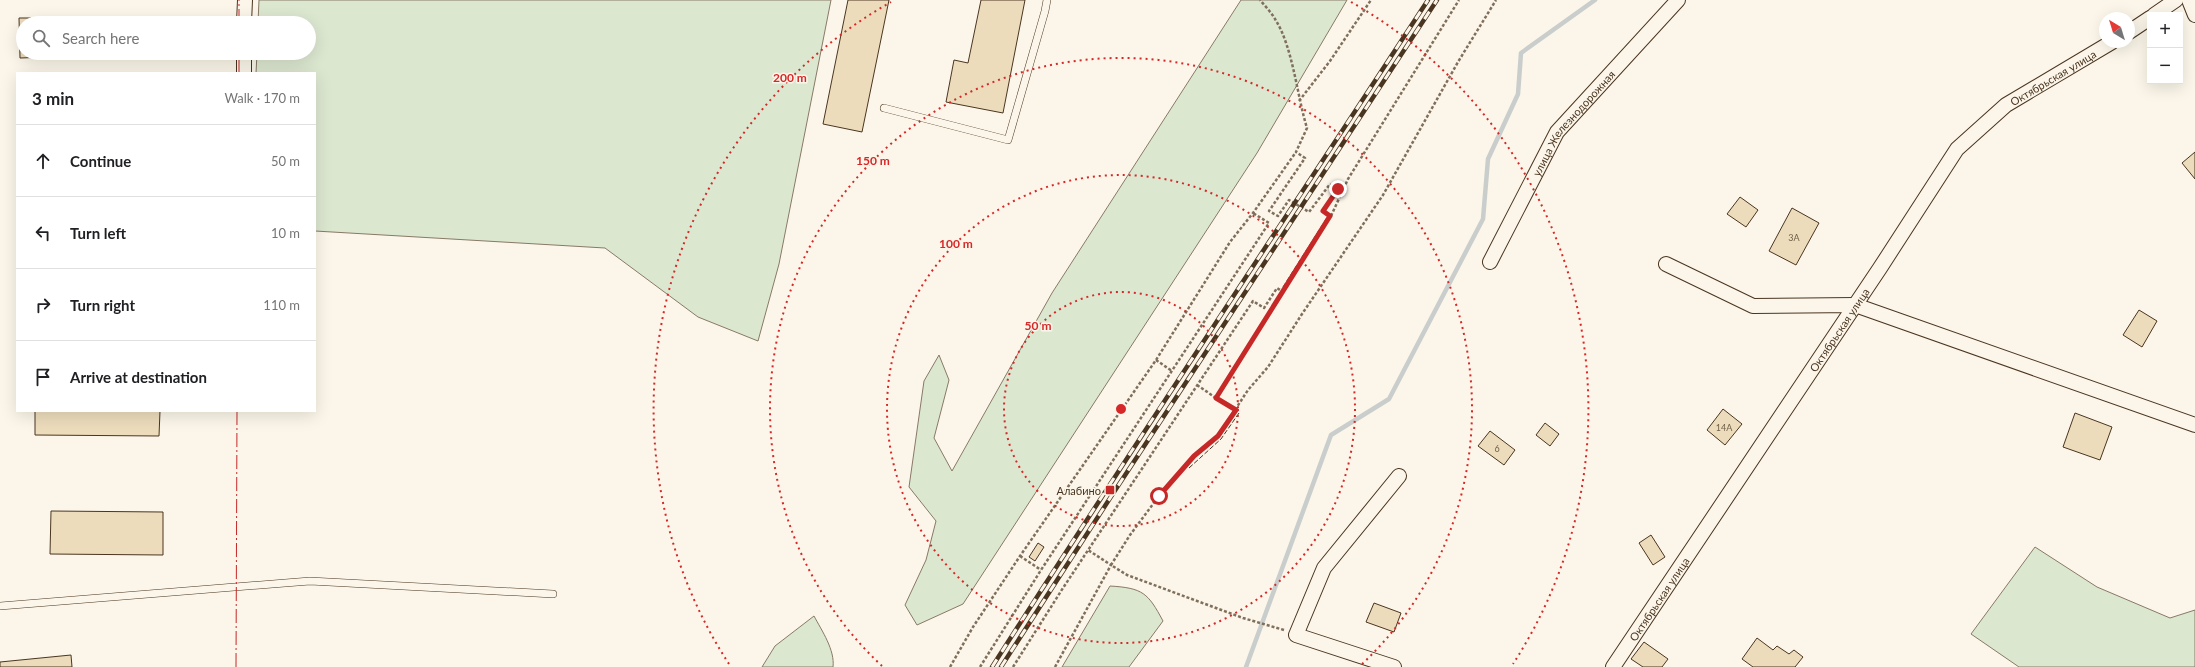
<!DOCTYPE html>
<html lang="en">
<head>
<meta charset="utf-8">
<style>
  :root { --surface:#fff; --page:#f2f2f2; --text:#202124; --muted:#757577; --line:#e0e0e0 }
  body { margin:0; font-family:Lato,sans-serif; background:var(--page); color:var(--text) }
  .controls { position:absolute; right:12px; top:12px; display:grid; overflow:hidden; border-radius:0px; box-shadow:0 4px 16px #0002 }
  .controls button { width:36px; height:36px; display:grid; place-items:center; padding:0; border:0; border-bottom:1px solid var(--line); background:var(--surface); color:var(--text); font:20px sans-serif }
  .compass { position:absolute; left:2099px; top:12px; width:36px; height:36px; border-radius:50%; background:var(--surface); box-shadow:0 4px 16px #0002; rotate:322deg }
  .stop { position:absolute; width:12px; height:12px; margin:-9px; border:3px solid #c62828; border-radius:50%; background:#fff }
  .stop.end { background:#c62828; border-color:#fff; box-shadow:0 1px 4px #0008 }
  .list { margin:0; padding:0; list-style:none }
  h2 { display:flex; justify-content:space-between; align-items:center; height:52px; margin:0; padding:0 16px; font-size:17px }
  h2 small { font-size:13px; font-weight:400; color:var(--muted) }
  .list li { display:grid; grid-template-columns:26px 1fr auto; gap:12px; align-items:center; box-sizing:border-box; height:72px; padding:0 16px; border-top:1px solid var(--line) }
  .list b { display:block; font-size:15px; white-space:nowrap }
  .list em { font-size:13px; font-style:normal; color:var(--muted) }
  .icon { flex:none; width:22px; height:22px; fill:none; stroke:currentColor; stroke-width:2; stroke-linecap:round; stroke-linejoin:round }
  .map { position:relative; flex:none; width:2195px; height:667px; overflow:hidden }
  .search { position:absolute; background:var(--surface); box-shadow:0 4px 16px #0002; left:16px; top:16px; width:300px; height:44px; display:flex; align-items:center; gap:10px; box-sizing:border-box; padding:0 14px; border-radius:22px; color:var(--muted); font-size:15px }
  .panel { position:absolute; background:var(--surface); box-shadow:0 4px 16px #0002; left:16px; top:72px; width:300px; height:340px; border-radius:0px }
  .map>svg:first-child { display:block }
</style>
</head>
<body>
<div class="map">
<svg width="2195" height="667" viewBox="0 0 2195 667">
  <rect width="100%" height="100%" fill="#fbf6e9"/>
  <path fill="#dce7d0" stroke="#887966" d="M259,0H831L779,264L758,341L698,317L605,248L315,231V73H256L257,53H309V23H258Z
    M1241,0H1347L1257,153L963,604L917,625L905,605L926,560L936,521L909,487L924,381L939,355L949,380L934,438L952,471L1052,293Z
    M2035,547L2097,587L2170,618L2195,610V667H2019L1971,634Z
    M1110,586C1143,588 1148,593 1163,621L1129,667H1062Z
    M814,616C822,631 835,650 833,667H762L775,646Z"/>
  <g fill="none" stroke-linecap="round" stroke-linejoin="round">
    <path stroke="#c9cecd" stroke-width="4.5" d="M1246,667L1331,435L1389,399L1483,219L1488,159L1518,94L1521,53L1595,0"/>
  </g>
  <path fill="#ecdcbc" stroke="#4a3520" d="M848,0H889L862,132L823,124Z
    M981,0H1025L1003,113L946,102L954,60L968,63Z
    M19,18H31V23H23V53H49L50,57L20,58Z
    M2195,152V179L2182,163Z
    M1740,197L1758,210L1746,227L1727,214Z
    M1792,208L1819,223L1796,265L1769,251Z
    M2139,310L2157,321L2142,347L2123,335Z
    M1723,409L1742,424L1725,445L1707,430Z
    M35,411H160L159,436L35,435Z
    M2075,413L2112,427L2100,460L2063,447Z
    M1545,423L1559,434L1550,446L1536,435Z
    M1490,431L1515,450L1504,465L1478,446Z
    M51,511L163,512V555L50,554Z
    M1651,535L1665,557L1653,565L1639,543Z
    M1038,543L1044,547L1035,561L1029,557Z
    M1374,603L1401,613L1394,632L1366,622Z
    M1757,638L1773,650L1777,646L1789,654L1794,650L1803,657L1795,667H1753L1742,659Z
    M1644,642L1668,659L1662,667H1643L1631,659Z
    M71,655L72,667H0V662Z"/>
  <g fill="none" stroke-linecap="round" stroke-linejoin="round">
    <g stroke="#4a3520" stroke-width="8">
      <path id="service" d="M884,108L1008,140L1045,11L1047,0
        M0,606L310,581L553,594"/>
    </g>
    <g stroke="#4a3520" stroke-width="16">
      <g id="minor">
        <path d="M2189,0L2195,15"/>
        <path d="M2154,15L2176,0"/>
        <path d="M244,23L245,0"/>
        <path d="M2129,32L2150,18"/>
        <path d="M244,73V53"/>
        <path id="s1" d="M1490,262L1557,132L1678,0"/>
        <path d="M1666,264L1753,306L1855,305L2195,425"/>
        <path d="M1394,667L1296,635L1324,568L1399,476"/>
        <path id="s2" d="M1613,667L1880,268L1957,149L2006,105L2112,42"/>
      </g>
    </g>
    <path stroke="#7f6f5c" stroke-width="2.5" stroke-dasharray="3 2" stroke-linecap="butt" d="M1299,101L1330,61L1371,0
      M1331,216L1348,179L1459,0
      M1156,360L1172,371
      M1197,385L1216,398
      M1236,411L1216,398L1330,216L1323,211L1338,189L1330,184L1309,212L1289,200L1278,216L1269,211L1305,158L1296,152L1307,128C1297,96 1293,47 1275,19C1271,12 1265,6 1260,0
      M1020,556L1041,570
      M1284,630L1243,618L1127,575L1111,565L1130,535L1159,496L1194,456L1218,436L1248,390L1268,367L1302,314L1383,195L1458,62L1496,0
      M950,667L973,627L1020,556L1156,360L1230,242L1253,213L1296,152
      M980,667L1041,570L1269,223L1253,213
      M1013,667L1063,588L1253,301L1264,308L1277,288L1283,292
      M1055,667L1111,565L1088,550"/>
    <use href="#service" stroke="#fbf6e9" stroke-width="7"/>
    <use href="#minor" stroke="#fbf6e9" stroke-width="14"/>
    <g stroke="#4a3520" stroke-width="4.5">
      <path id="rail" d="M992,667C1135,443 1283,222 1428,0
        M1001,667L1114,492L1437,0"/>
    </g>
    <use href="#rail" stroke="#fbf6e9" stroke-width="3" stroke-dasharray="9" stroke-linecap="butt"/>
    <path stroke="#4a3520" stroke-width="1" stroke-dasharray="5 2" stroke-linecap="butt" d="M1283,287L1328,216
      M1189,468L1221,439L1239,413"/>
    <path stroke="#c62828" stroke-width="1" stroke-dasharray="14 3 2 3" stroke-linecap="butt" d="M239,23V0
      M239,73V53
      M236,667L237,411"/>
  </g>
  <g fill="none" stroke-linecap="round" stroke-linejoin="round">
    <path stroke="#c62828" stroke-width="5" d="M1159,496L1194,456L1218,436L1236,410L1216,398L1330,216L1323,211L1338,189"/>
  </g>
  <g fill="none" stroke="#d62828" stroke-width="2" stroke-dasharray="2 4">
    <circle cx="1121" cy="409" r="117"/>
    <circle cx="1121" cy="409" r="234"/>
    <path d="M882 666A351 351 0 1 1 1360 666"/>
    <path d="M729 664A468 468 0 0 1 891 2M1351 2A468 468 0 0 1 1513 664"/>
  </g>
  <rect fill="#c62828" stroke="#fbf6e9" stroke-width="1.5" x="1105" y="485" width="10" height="10" rx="2"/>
  <g text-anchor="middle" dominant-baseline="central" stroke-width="3" stroke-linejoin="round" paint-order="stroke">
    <g font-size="9" fill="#725f47">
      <text x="1794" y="237">3А</text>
      <text x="1724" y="427">14А</text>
      <text x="1497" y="448">6</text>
    </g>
    <g font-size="11" fill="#4a3520" stroke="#fbf6e9">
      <text stroke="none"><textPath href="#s2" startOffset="742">Октябрьская улица</textPath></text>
      <text stroke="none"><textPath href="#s1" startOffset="163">улица Железнодорожная</textPath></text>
      <text stroke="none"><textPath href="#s2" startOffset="406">Октябрьская улица</textPath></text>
      <text stroke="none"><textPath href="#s2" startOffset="82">Октябрьская улица</textPath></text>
    </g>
    <g font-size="11" fill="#4a3520" stroke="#fbf6e9" text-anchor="end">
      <text x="1101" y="490">Алабино</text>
    </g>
  </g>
  <circle cx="1121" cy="409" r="6" fill="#d62828" stroke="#fbf6e9" stroke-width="2"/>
  <g font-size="12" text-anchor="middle" font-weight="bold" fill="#d62828" stroke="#fbf6e9" stroke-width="3" stroke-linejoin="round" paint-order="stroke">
    <text x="790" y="82">200 m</text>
    <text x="873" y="165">150 m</text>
    <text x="956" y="248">100 m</text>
    <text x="1038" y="330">50 m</text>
  </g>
</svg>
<div class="controls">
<button>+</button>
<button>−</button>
</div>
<svg class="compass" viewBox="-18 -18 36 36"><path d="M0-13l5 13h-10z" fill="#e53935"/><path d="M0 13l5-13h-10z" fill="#757577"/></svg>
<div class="stop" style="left:1159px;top:496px"></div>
<div class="stop end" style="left:1338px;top:189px"></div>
<div class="search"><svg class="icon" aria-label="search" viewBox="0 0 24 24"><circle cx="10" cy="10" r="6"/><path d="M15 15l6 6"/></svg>Search here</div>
<section class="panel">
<h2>3 min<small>Walk · 170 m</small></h2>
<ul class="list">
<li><svg class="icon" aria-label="ahead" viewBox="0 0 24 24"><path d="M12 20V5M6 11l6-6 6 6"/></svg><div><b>Continue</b></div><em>50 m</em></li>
<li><svg class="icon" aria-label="left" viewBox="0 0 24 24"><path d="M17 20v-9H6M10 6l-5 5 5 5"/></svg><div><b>Turn left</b></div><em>10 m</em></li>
<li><svg class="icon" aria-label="right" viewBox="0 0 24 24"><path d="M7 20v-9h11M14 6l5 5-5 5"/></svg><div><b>Turn right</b></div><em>110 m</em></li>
<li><svg class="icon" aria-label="arrive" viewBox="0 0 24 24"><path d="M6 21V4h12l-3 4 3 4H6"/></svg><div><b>Arrive at destination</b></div></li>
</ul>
</section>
</div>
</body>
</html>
